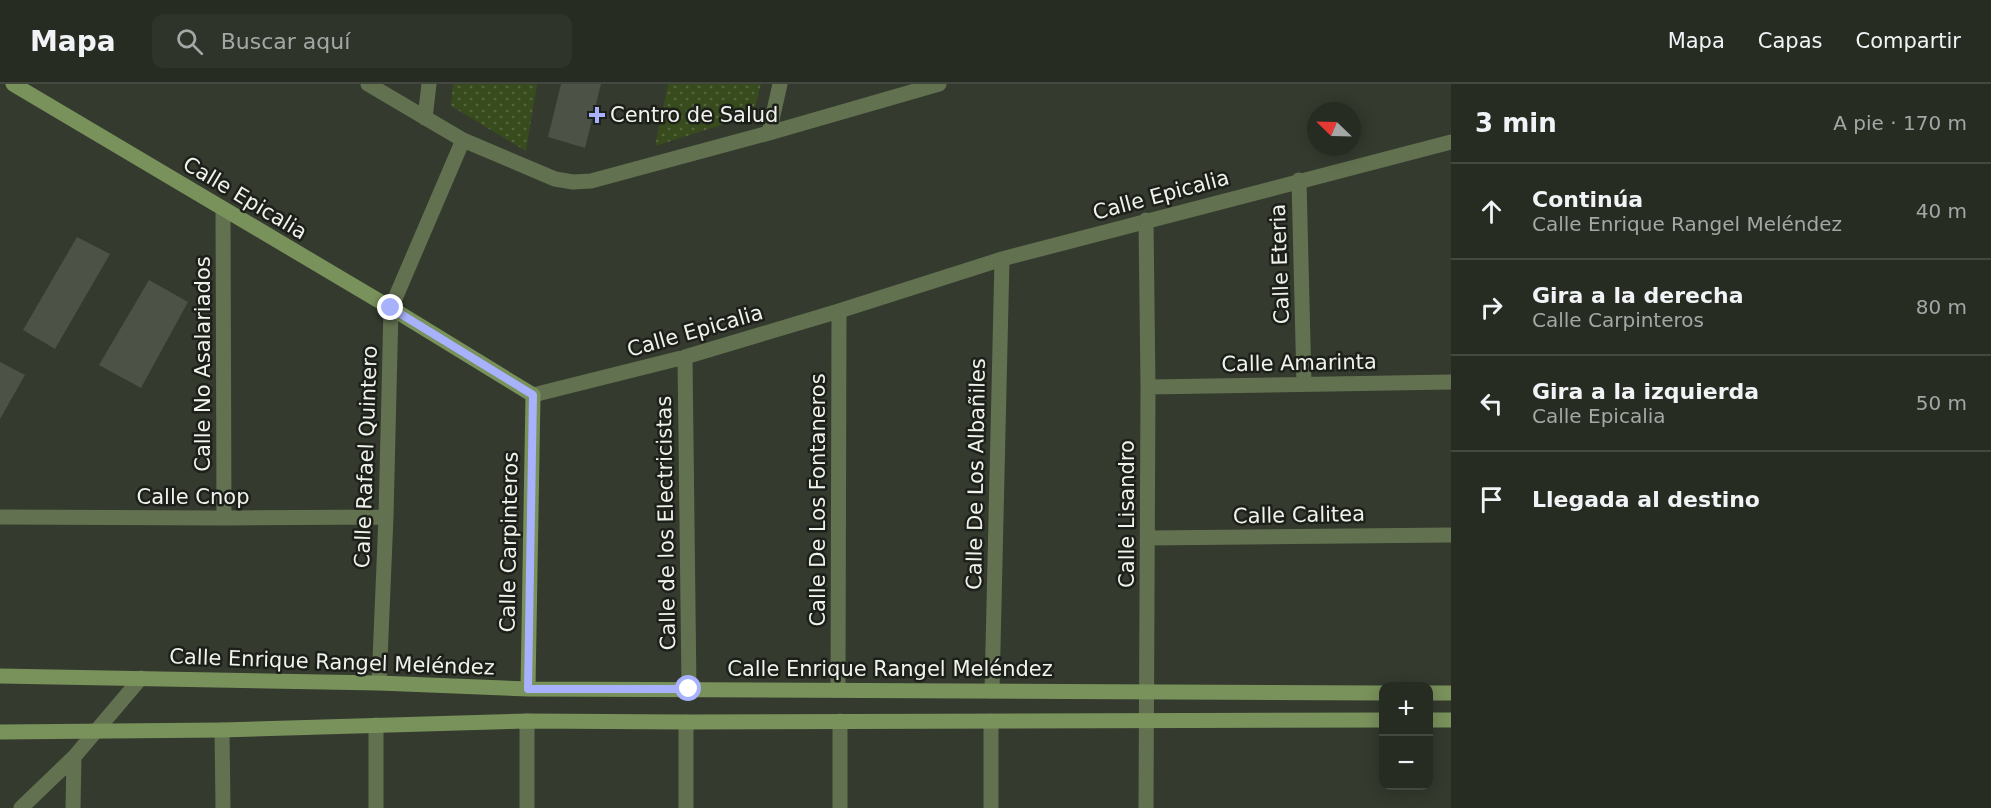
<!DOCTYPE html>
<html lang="es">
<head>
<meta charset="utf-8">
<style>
  :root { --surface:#272c22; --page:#2f342a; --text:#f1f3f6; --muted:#a4a7a5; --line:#434840 }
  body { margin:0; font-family:"DejaVu Sans",sans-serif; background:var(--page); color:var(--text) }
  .controls { position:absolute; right:18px; bottom:18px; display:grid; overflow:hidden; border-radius:12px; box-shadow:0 3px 15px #0003 }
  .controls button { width:54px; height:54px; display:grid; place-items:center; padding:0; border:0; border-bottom:2px solid var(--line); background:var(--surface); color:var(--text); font:30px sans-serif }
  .compass { position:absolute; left:1307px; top:18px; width:54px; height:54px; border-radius:50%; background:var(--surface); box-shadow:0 3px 15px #0003; rotate:293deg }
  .stop { position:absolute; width:18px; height:18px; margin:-14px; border:4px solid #a7b1fc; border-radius:50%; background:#fff }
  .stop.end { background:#a7b1fc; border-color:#fff; box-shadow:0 2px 6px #0008 }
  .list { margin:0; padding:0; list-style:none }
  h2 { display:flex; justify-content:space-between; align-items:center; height:78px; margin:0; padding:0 24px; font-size:26px }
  h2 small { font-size:20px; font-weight:400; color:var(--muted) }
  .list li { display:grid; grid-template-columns:39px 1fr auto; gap:18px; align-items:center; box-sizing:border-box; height:96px; padding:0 24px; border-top:2px solid var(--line) }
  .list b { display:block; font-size:22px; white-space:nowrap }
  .list p { margin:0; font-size:20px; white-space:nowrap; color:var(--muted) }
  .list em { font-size:20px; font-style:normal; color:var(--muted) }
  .icon { flex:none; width:33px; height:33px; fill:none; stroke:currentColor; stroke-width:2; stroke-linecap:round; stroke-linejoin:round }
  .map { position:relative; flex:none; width:1451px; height:724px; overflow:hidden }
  header { display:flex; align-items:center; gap:36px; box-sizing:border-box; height:84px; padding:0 30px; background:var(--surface); border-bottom:2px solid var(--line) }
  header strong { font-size:28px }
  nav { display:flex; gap:33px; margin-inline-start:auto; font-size:21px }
  .search { width:420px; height:54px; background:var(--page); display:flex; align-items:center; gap:15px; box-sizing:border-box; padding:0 21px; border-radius:12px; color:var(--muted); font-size:22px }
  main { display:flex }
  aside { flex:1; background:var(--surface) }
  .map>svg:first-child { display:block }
</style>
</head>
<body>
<header>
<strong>Mapa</strong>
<div class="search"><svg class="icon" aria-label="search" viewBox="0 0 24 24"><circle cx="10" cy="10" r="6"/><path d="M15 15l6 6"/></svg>Buscar aquí</div>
<nav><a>Mapa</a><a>Capas</a><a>Compartir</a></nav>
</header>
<main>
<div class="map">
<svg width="1451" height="724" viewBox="0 0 1451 724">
  <defs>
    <pattern id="grass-dots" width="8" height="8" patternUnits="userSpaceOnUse" patternTransform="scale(1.5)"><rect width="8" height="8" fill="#384b1d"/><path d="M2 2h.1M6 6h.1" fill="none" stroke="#55653e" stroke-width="1.8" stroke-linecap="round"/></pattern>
  </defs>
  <rect width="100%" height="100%" fill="#343a2e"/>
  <path fill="url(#grass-dots)" d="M453,0H537L526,67L451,22Z
    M668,0H761L753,31L655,62Z"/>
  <path fill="#4c5245" d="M561,0H601L585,64L548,53Z
    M77,153L110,170L55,265L23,246Z
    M149,196L188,218L141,304L99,281Z
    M0,278L25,291L0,335Z"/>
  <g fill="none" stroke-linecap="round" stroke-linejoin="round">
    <path stroke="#62714f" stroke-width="15" d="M368,0L463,56L555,95L573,98L591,97L769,49L939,0
      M425,34L429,0
      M769,49L780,0
      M1299,96L1304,300
      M223,126L224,434
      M685,273L689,605
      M1148,303L1451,298
      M533,311L685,273L839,227L1002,175L1451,58
      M0,433L224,434L386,433
      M1148,454L1451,451
      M379,599L386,433L391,224L463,56
      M838,606L839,227
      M992,607L1002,175
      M991,637V724
      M222,646L223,724
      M21,724L74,673
      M73,724L74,673L141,594
      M376,724V641
      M527,724V637
      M686,724V638
      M840,724V637
      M1146,724L1148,303L1146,136"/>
    <path stroke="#79915b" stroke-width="15" d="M13,0L391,224L533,311L528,605
      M0,592L379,599L528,605L1384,609
      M1428,609H1451
      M1428,636H1451
      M0,648L222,646L527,637L686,638L1384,636"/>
  </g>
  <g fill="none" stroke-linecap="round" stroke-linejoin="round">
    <path stroke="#a7b1fc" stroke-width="8" d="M391,224L533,311L528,605H689"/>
  </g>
  <path fill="#a7b1fc" stroke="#1d201a" stroke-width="2" d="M594 22h6v6h6v6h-6v6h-6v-6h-6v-6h6z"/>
  <g text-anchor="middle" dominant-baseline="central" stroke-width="5" stroke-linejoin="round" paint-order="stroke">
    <g font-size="21" fill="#eff3eb" stroke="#1d201a" text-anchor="start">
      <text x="610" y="31">Centro de Salud</text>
    </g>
    <g font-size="21" fill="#eff3eb" stroke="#1d201a">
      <text transform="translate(1161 111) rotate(-15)">Calle Epicalia</text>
      <text transform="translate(245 114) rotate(31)">Calle Epicalia</text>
      <text transform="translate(1280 180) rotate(-92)">Calle Eteria</text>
      <text transform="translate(695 247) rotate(-16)">Calle Epicalia</text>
      <text transform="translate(1299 279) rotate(-1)">Calle Amarinta</text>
      <text transform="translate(203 280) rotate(-90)">Calle No Asalariados</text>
      <text transform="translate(366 373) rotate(-88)">Calle Rafael Quintero</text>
      <text transform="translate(976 390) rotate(-89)">Calle De Los Albañiles</text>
      <text x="193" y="413">Calle Cnop</text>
      <text transform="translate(818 416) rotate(-90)">Calle De Los Fontaneros</text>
      <text transform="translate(1127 430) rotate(-90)">Calle Lisandro</text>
      <text transform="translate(1299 431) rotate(-1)">Calle Calitea</text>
      <text transform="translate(666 439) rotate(-91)">Calle de los Electricistas</text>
      <text transform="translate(509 458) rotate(-89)">Calle Carpinteros</text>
      <text transform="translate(332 578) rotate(2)">Calle Enrique Rangel Meléndez</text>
      <text x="890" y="585">Calle Enrique Rangel Meléndez</text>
    </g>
  </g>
</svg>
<div class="controls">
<button>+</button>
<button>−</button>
</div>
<svg class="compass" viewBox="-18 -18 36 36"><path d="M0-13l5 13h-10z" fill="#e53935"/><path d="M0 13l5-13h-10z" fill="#a4a7a5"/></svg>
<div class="stop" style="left:689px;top:605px"></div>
<div class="stop end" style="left:391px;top:224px"></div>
</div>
<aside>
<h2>3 min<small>A pie · 170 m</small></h2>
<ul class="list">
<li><svg class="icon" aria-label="ahead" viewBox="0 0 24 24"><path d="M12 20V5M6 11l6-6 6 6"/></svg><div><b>Continúa</b><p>Calle Enrique Rangel Meléndez</p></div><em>40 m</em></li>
<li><svg class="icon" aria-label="right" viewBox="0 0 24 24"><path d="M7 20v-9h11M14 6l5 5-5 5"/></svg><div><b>Gira a la derecha</b><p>Calle Carpinteros</p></div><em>80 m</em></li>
<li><svg class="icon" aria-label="left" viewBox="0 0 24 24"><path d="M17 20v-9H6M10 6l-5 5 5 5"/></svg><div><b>Gira a la izquierda</b><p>Calle Epicalia</p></div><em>50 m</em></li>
<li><svg class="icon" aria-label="arrive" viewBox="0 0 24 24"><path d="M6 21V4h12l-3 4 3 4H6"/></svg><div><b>Llegada al destino</b></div></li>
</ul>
</aside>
</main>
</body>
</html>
